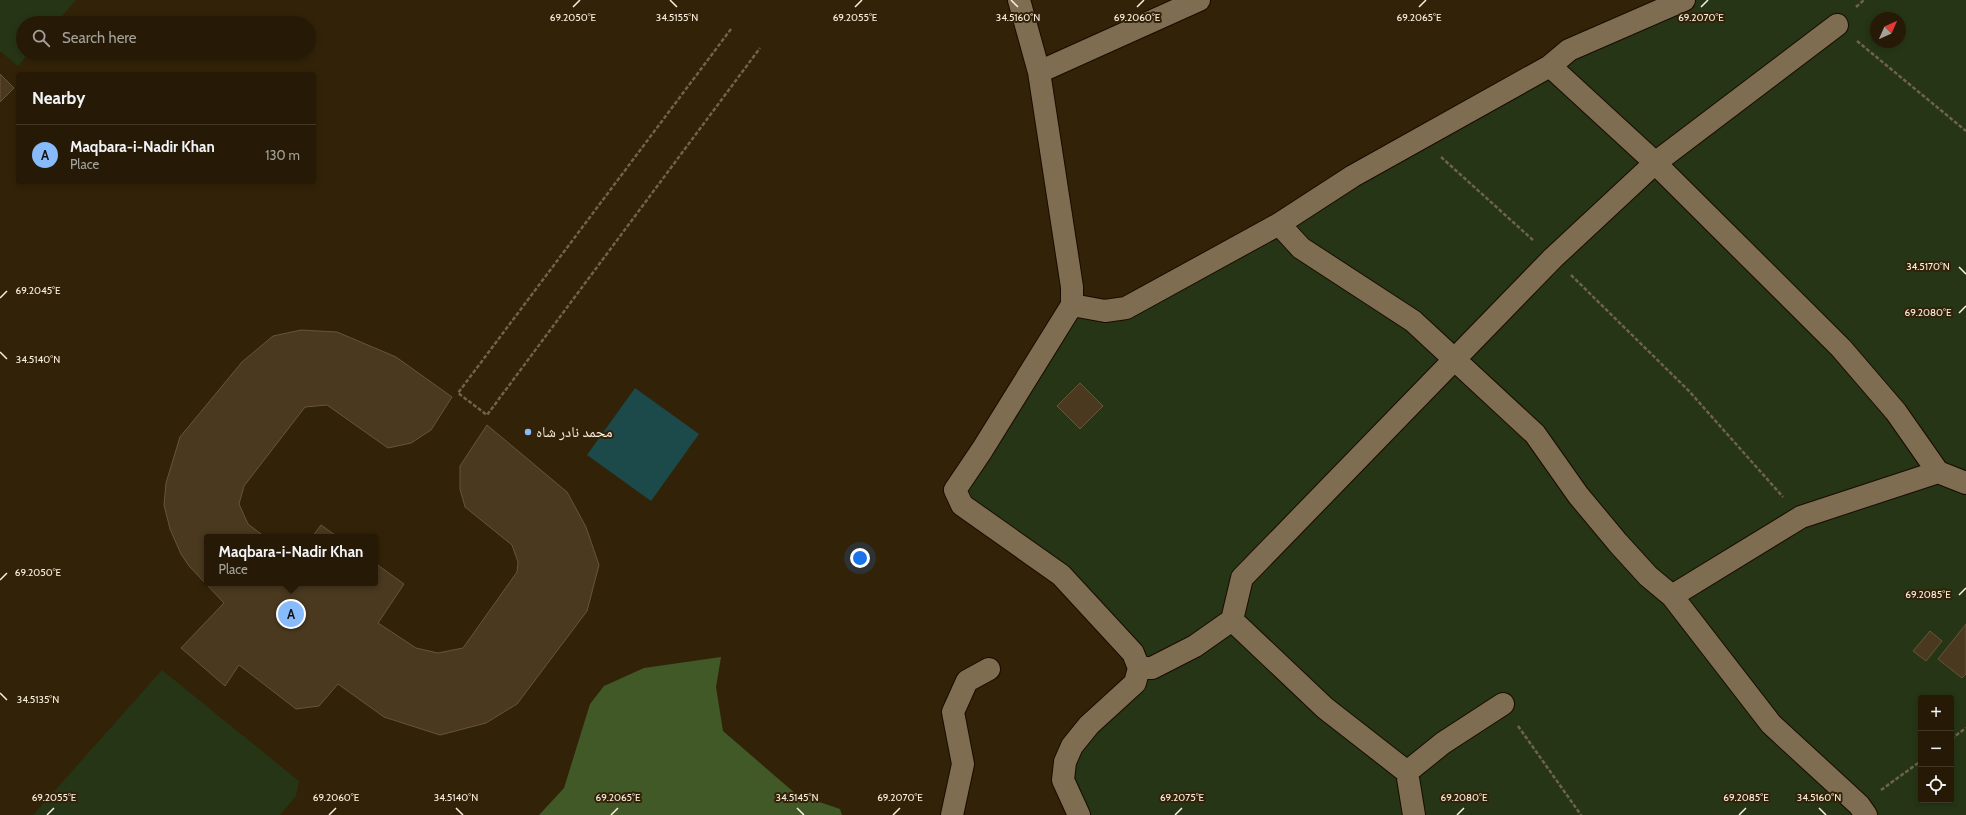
<!DOCTYPE html>
<html lang="en">
<head>
<meta charset="utf-8">
<style>
  :root { --surface:#261a06; --page:#2e2310; --text:#f1f3f6; --muted:#a4a19b; --line:#423828; --accent:#87bbfb }
  body { margin:0; font-family:Cabin,"Noto Naskh Arabic",sans-serif; background:var(--page); color:var(--text) }
  .controls { position:absolute; right:12px; bottom:12px; display:grid; overflow:hidden; border-radius:4px; box-shadow:0 2px 6px #0003 }
  .controls button { width:36px; height:36px; display:grid; place-items:center; padding:0; border:0; border-bottom:1px solid var(--line); background:var(--surface); color:var(--text); font:20px sans-serif }
  .compass { position:absolute; left:1870px; top:12px; width:36px; height:36px; border-radius:50%; background:var(--surface); box-shadow:0 2px 6px #0003; rotate:45deg }
  .you { position:absolute; left:860px; top:558px; width:14px; height:14px; margin:-10px; border:3px solid #fff; border-radius:50%; background:#1a73e8; box-shadow:0 0 0 6px #1a73e833 }
  .badge { display:grid; place-items:center; width:26px; height:26px; border-radius:50%; background:var(--accent); color:#111; font-size:13px; font-weight:700 }
  .pin { position:absolute; translate:-50% -50%; border:2px solid #fff; box-shadow:0 1px 4px #0006 }
  .popup { position:absolute; left:204px; top:534px; width:174px; height:52px; box-sizing:border-box; display:grid; place-content:center; border-radius:4px; background:var(--surface); filter:drop-shadow(0 1px 3px #0005); font-size:13px; white-space:nowrap; color:var(--muted) }
  .popup b { font-size:15px; color:var(--text) }
  .popup::after { content:''; position:absolute; left:50%; top:100%; margin-left:-8px; border:8px solid transparent; border-top-color:var(--surface) }
  .list { margin:0; padding:0; list-style:none }
  h2 { display:flex; justify-content:space-between; align-items:center; height:52px; margin:0; padding:0 16px; font-size:17px }
  h2 small { font-size:13px; font-weight:400; color:var(--muted) }
  .list li { display:grid; grid-template-columns:26px 1fr auto; gap:12px; align-items:center; box-sizing:border-box; height:60px; padding:0 16px; border-top:1px solid var(--line) }
  .list b { display:block; font-size:15px; white-space:nowrap }
  .list p { margin:0; font-size:13px; white-space:nowrap; color:var(--muted) }
  .list em { font-size:13px; font-style:normal; color:var(--muted) }
  .icon { flex:none; width:22px; height:22px; fill:none; stroke:currentColor; stroke-width:2; stroke-linecap:round; stroke-linejoin:round }
  .map { position:relative; flex:none; width:1966px; height:815px; overflow:hidden }
  .search { position:absolute; background:var(--surface); box-shadow:0 2px 6px #0003; left:16px; top:16px; width:300px; height:44px; display:flex; align-items:center; gap:10px; box-sizing:border-box; padding:0 14px; border-radius:22px; color:var(--muted); font-size:15px }
  .panel { position:absolute; background:var(--surface); box-shadow:0 2px 6px #0003; left:16px; top:72px; width:300px; height:112px; border-radius:4px }
  .map>svg:first-child { display:block }
</style>
</head>
<body>
<div class="map">
<svg width="1966" height="815" viewBox="0 0 1966 815">
  <rect width="100%" height="100%" fill="#322208"/>
  <path fill="#263516" fill-rule="evenodd" d="M0,0H76L56,23H23V53H29L18,66L0,51Z
    M1684,0H1966V815H1079L1065,762L1139,668L1061,575L962,505L982,450L1072,305L1105,311L1353,176ZM1876,18H1900V42H1876ZM1921,698H1951V800H1921Z
    M162,670L299,781L296,796L280,815H33Z"/>
  <path fill="#415927" d="M721,657L716,687L723,731L796,794L840,809L842,815H539L564,788L590,704L604,686L644,668Z"/>
  <path fill="#1c4949" d="M635,388L699,434L651,501L587,455Z"/>
  <path fill="#4a391f" stroke="#66553a" d="M0,74L14,88L0,102Z
    M301,330L337,332L396,357L452,397L431,430L411,443L388,448L327,405L305,407L244,486L239,504L248,524L265,537H207V583H375V563L404,584L378,623L416,648L438,653L463,648L517,572L518,562L512,545L465,507L460,489V466L487,425L567,492L586,527L599,565L587,611L517,704L486,723L440,735L384,717L338,684L319,706L296,709L239,665L225,686L181,648L224,603L189,566L181,554L170,529L164,505L166,483L180,437L242,362L273,336Z
    M1080,383L1103,406L1080,429L1057,406Z
    M321,525L338,537H312Z
    M1966,624V674L1962,678L1938,659Z
    M1930,631L1942,641L1926,661L1913,651Z"/>
  <g fill="none" stroke-linecap="round" stroke-linejoin="round">
    <g stroke="#190b00" stroke-width="24">
      <path id="minor" d="M1019,0L1039,72L1072,287V305L982,450L955,490L962,505L1061,575L1133,653L1139,668L1135,683L1089,725L1072,746L1065,762L1063,780L1079,815
        M1550,66L1649,157L1841,348L1896,412L1938,472
        M1039,72L1199,0
        M1279,224L1301,248L1413,321L1535,434L1578,495L1618,543L1648,576L1672,596L1771,724L1859,805L1866,815
        M1072,305L1105,311L1126,308L1279,224L1353,176L1550,66L1569,50L1684,0
        M1672,596L1801,517L1938,472L1966,483
        M1232,620L1325,708L1407,772L1443,743L1503,704
        M1139,668H1152L1195,646L1232,620L1242,578L1553,258L1655,163L1837,25
        M1407,772L1414,815
        M952,815L963,764L953,712L967,681L989,669"/>
    </g>
    <path stroke="#70624b" stroke-width="2.5" stroke-dasharray="4 2" stroke-linecap="butt" d="M1856,7L1864,0
      M731,29L458,393L487,415L760,48
      M1857,41L1966,131
      M1441,157L1534,241
      M1571,275L1689,391L1783,497
      M1518,726L1581,815
      M1951,739L1966,728
      M1881,790L1921,761"/>
    <use href="#minor" stroke="#7f6d51" stroke-width="22"/>
  </g>
  <path fill="none" stroke="#faf0e1" stroke-width="1.5" d="M670,0L677,7M1011,0L1018,7M573,7L580,0M855,7L862,0M1137,7L1144,0M1419,7L1426,0M1701,7L1708,0M1959,267L1966,274M0,298L7,291M1959,313L1966,306M0,352L7,359M0,580L7,573M1959,595L1966,588M0,693L7,700M456,808L463,815M797,808L804,815M1819,808L1826,815M47,815L54,808M329,815L336,808M611,815L618,808M893,815L900,808M1175,815L1182,808M1457,815L1464,808M1739,815L1746,808"/>
  <circle fill="#87bbfb" stroke="#322208" stroke-width="1.5" cx="528" cy="432" r="4"/>
  <g text-anchor="middle" dominant-baseline="central" stroke-width="4" stroke-linejoin="round" paint-order="stroke">
    <g font-size="15" fill="#faf0e1" stroke="#322208" text-anchor="start">
      <text x="536" y="432">محمد نادر شاه</text>
    </g>
  </g>
  <g font-size="10" text-anchor="middle" fill="#faf0e1" stroke="#322208" stroke-width="4" stroke-linejoin="round" paint-order="stroke">
    <text x="573" y="21">69.2050°E</text>
    <text x="677" y="21">34.5155°N</text>
    <text x="855" y="21">69.2055°E</text>
    <text x="1018" y="21">34.5160°N</text>
    <text x="1137" y="21">69.2060°E</text>
    <text x="1419" y="21">69.2065°E</text>
    <text x="1701" y="21">69.2070°E</text>
    <text x="1928" y="270">34.5170°N</text>
    <text x="38" y="294">69.2045°E</text>
    <text x="1928" y="316">69.2080°E</text>
    <text x="38" y="363">34.5140°N</text>
    <text x="38" y="576">69.2050°E</text>
    <text x="1928" y="598">69.2085°E</text>
    <text x="38" y="703">34.5135°N</text>
    <text x="54" y="801">69.2055°E</text>
    <text x="336" y="801">69.2060°E</text>
    <text x="618" y="801">69.2065°E</text>
    <text x="900" y="801">69.2070°E</text>
    <text x="1182" y="801">69.2075°E</text>
    <text x="1746" y="801">69.2085°E</text>
    <text x="456" y="801">34.5140°N</text>
    <text x="797" y="801">34.5145°N</text>
    <text x="1464" y="801">69.2080°E</text>
    <text x="1819" y="801">34.5160°N</text>
  </g>
</svg>
<div class="controls">
<button>+</button>
<button>−</button>
<button><svg class="icon" aria-label="locate" viewBox="0 0 24 24"><circle cx="12" cy="12" r="6"/><path d="M12 2v4M12 18v4M2 12h4M18 12h4"/></svg></button>
</div>
<svg class="compass" viewBox="-18 -18 36 36"><path d="M0-13l5 13h-10z" fill="#e53935"/><path d="M0 13l5-13h-10z" fill="#a4a19b"/></svg>
<div class="you"></div>
<div class="pin badge" style="left:291px;top:614px">A</div>
<div class="popup"><b>Maqbara-i-Nadir Khan</b>Place</div>
<div class="search"><svg class="icon" aria-label="search" viewBox="0 0 24 24"><circle cx="10" cy="10" r="6"/><path d="M15 15l6 6"/></svg>Search here</div>
<section class="panel">
<h2>Nearby<small></small></h2>
<ul class="list">
<li><span class="badge">A</span><div><b>Maqbara-i-Nadir Khan</b><p>Place</p></div><em>130 m</em></li>
</ul>
</section>
</div>
</body>
</html>
